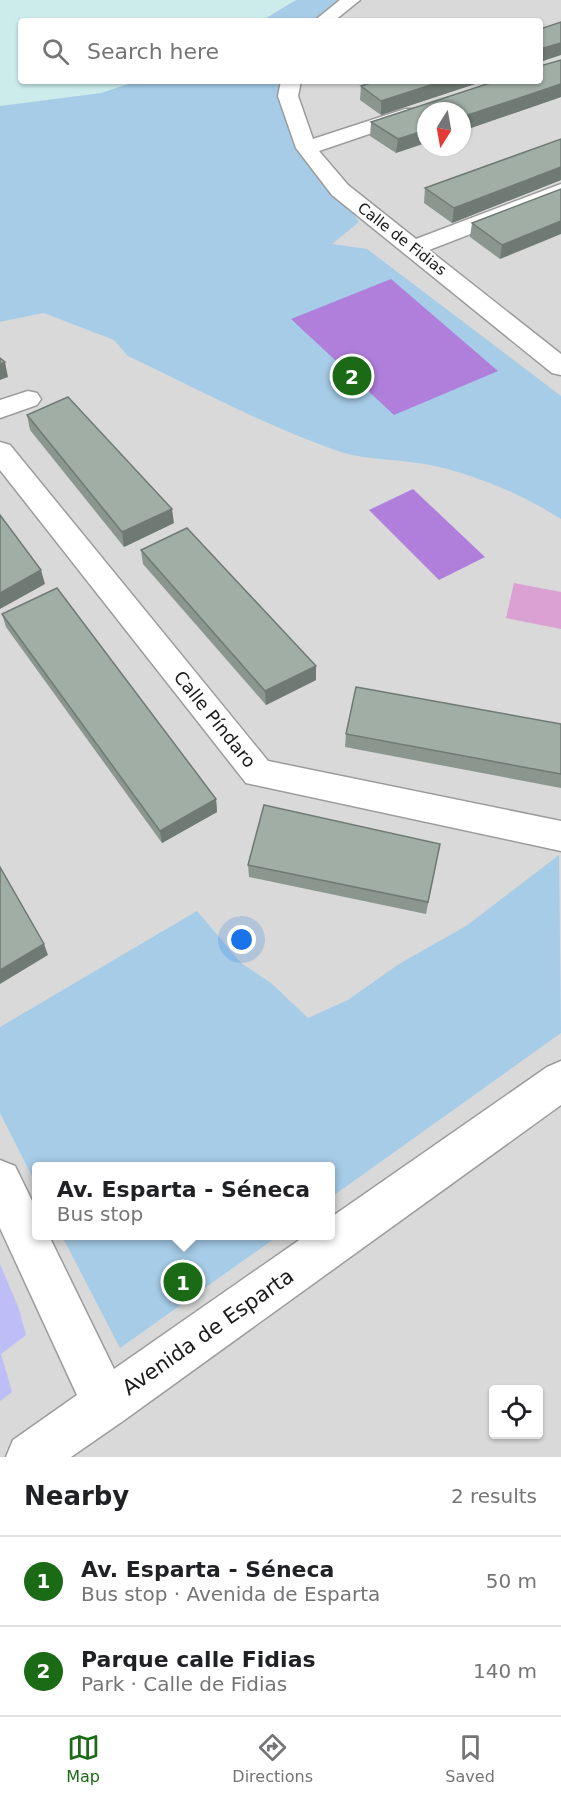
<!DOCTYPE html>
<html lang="en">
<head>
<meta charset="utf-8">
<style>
  :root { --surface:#fff; --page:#f6f6f6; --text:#202124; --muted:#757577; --line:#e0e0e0; --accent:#1b6a15 }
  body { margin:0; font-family:"DejaVu Sans",sans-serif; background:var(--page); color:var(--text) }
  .controls { position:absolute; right:18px; bottom:18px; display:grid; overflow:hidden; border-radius:6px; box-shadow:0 2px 4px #0004 }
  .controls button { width:54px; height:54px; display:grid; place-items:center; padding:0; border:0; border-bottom:2px solid var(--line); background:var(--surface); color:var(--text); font:30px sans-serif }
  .compass { position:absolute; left:417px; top:102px; width:54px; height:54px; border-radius:50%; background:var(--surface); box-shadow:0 2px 4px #0004; rotate:191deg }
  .you { position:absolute; left:242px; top:940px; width:21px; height:21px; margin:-15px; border:4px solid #fff; border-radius:50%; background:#1a73e8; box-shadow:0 0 0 9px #1a73e833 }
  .badge { display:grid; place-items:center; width:39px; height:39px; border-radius:50%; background:var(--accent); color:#fff; font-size:20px; font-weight:700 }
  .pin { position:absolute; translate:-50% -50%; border:3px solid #fff; box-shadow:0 2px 6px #0006 }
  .popup { position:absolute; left:32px; top:1162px; width:303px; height:78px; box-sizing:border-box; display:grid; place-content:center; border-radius:6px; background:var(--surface); filter:drop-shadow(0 2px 4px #0005); font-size:20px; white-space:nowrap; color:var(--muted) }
  .popup b { font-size:22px; color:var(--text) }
  .popup::after { content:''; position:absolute; left:50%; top:100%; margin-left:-12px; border:12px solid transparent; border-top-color:var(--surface) }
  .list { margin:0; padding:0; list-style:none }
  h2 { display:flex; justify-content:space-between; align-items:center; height:78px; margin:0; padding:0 24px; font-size:26px }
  h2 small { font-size:20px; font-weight:400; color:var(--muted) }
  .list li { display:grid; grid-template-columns:39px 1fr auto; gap:18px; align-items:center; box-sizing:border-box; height:90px; padding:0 24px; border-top:2px solid var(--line) }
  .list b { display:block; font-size:22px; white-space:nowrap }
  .list p { margin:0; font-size:20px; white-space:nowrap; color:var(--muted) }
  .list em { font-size:20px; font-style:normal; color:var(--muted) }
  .icon { flex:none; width:33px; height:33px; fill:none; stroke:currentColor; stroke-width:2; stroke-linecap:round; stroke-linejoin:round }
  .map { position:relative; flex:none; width:561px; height:1457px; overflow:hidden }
  .search { position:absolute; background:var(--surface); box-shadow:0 2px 4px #0004; left:18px; right:18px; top:18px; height:66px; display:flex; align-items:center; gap:15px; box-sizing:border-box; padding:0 21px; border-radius:6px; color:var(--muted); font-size:22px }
  .sheet { height:258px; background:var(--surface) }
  nav { display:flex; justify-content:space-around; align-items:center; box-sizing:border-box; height:84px; border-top:2px solid var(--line); background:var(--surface); font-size:16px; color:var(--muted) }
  nav a { display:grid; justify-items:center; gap:3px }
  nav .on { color:var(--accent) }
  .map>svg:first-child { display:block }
</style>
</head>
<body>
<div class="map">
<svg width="561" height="1457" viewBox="0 0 561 1457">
  <rect width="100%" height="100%" fill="#e1ede8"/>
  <path fill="#d8d9d8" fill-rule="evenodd" d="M351,0H561V1457H0V322L44,313L291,81H540V21H323ZM426,111H462V147H426ZM36,1166H330V1236H36ZM494,1390H538V1434H494Z"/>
  <path fill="#ccecec" d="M0,0H296L261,21H21V81H137L101,93L0,106Z"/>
  <path fill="#a6cce7" d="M296,0H351L323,21H261Z
    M137,81H291L306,148L359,222L332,244L367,249L561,396V519C523,495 479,476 435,466C405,459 370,461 341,452C267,427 198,389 128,356L114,340L44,313L0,322V106L101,93Z
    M559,855L561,1033L330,1198V1166H36V1184L0,1113V1027L197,911L241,963L271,983L308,1018L348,1000L399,964L466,926Z
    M62,1236H278L120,1348Z"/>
  <path fill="#bdbdf8" d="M0,1264L19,1309L26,1335L1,1354L12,1392L0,1401Z"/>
  <path fill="#b07fdc" d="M391,279L498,371L394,415L291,319Z
    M413,489L485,557L439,580L369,510Z"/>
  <path fill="#dba1d3" d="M514,583L561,592V629L506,618Z"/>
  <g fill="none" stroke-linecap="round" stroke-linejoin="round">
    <g stroke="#9c9c9c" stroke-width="3">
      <path id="street" d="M340,0H360L334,21H314Z
        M281,81H301L298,96L313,139L405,109H419L422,113L419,117L319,151L348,185L416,239L561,184V199L429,250L561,354V375L552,373L332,195L296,148L278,96Z
        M28,391L37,393L41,399L37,405L0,418V400Z
        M0,442L10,445L268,761L561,821V851L246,783L0,470Z
        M561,1061V1105L123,1421L71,1457H6L13,1440L77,1395L0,1228V1160L15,1166L36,1209V1236H49L114,1369L305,1236H330V1218L547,1067Z"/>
    </g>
    <use href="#street" fill="#fff" fill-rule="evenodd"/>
  </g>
  <path fill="#8a968e" d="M484,81L381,115L360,100L361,86Z
    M561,97L462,131V111L396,153L370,136L371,122Z
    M561,139V180L452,223L424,203L425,188Z
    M561,189L500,259L470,237L472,223Z
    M27,415L174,523L124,547L30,430Z
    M141,550L316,666V680L266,705L143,564Z
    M2,614L216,799L217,812L162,843L6,627Z
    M561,724V788L345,747L346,734Z
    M440,844L426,914L249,877L248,865Z"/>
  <path fill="#707a74" d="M561,43V55L540,62V49Z
    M443,81H484L381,115V101Z
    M561,84V97L462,131V117Z
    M426,130V143L396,153L398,139Z
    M561,167V180L452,223L454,208Z
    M561,221V234L500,259L502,245Z
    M5,362L8,377L0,380V364Z
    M172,509L174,523L124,547L122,532Z
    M41,570L45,584L0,609V593Z
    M316,666V680L266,705L265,691Z
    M216,799L217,812L162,843L160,831Z
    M44,944L48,955L0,984V970Z"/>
  <path fill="#a0aea5" stroke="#707a74" stroke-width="1.5" d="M561,22V43L540,49V29Z
    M561,60V84L462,117V111H426V130L398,139L371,122L496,81H540V66Z
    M376,81H443L381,101L361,86Z
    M561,139V167L454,208L425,188Z
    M561,189V221L502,245L472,223Z
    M0,358L5,362L0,364Z
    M68,397L172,509L122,532L27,415Z
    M0,515L41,570L0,593Z
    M187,528L316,666L265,691L141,550Z
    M57,588L216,799L160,831L2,614Z
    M356,687L561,724V774L346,734Z
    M264,805L440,844L428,902L248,865Z
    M0,867L44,944L0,970Z"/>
  <g text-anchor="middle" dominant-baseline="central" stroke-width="4.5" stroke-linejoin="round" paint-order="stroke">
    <g font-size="15" fill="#1b1b1b" stroke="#fff">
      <text transform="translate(402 239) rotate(38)">Calle de Fidias</text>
    </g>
    <g font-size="18" fill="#1b1b1b" stroke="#fff">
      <text transform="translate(215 719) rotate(51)">Calle Píndaro</text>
    </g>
    <g font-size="21" fill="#1b1b1b" stroke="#fff">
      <text transform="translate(208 1332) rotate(-35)">Avenida de Esparta</text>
    </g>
  </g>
</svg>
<div class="controls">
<button><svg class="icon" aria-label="locate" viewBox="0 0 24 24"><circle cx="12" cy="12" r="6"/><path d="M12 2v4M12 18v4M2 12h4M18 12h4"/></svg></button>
</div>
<svg class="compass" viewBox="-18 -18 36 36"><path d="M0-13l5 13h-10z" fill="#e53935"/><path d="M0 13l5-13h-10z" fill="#757577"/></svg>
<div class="you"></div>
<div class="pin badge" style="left:183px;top:1282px">1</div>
<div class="popup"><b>Av. Esparta - Séneca</b>Bus stop</div>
<div class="pin badge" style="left:352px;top:376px">2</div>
<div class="search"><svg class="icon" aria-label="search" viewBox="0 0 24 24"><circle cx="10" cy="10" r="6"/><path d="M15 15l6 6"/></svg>Search here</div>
</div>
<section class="sheet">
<h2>Nearby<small>2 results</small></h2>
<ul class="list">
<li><span class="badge">1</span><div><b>Av. Esparta - Séneca</b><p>Bus stop · Avenida de Esparta</p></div><em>50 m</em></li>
<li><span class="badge">2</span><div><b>Parque calle Fidias</b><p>Park · Calle de Fidias</p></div><em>140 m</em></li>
</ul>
</section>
<nav>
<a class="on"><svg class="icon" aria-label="map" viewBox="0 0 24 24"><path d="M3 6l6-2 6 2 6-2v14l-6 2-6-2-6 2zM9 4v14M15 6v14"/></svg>Map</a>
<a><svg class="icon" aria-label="directions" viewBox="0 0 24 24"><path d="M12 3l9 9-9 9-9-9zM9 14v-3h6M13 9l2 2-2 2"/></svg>Directions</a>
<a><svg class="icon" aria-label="saved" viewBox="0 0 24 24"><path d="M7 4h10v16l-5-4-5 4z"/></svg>Saved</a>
</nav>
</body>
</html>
